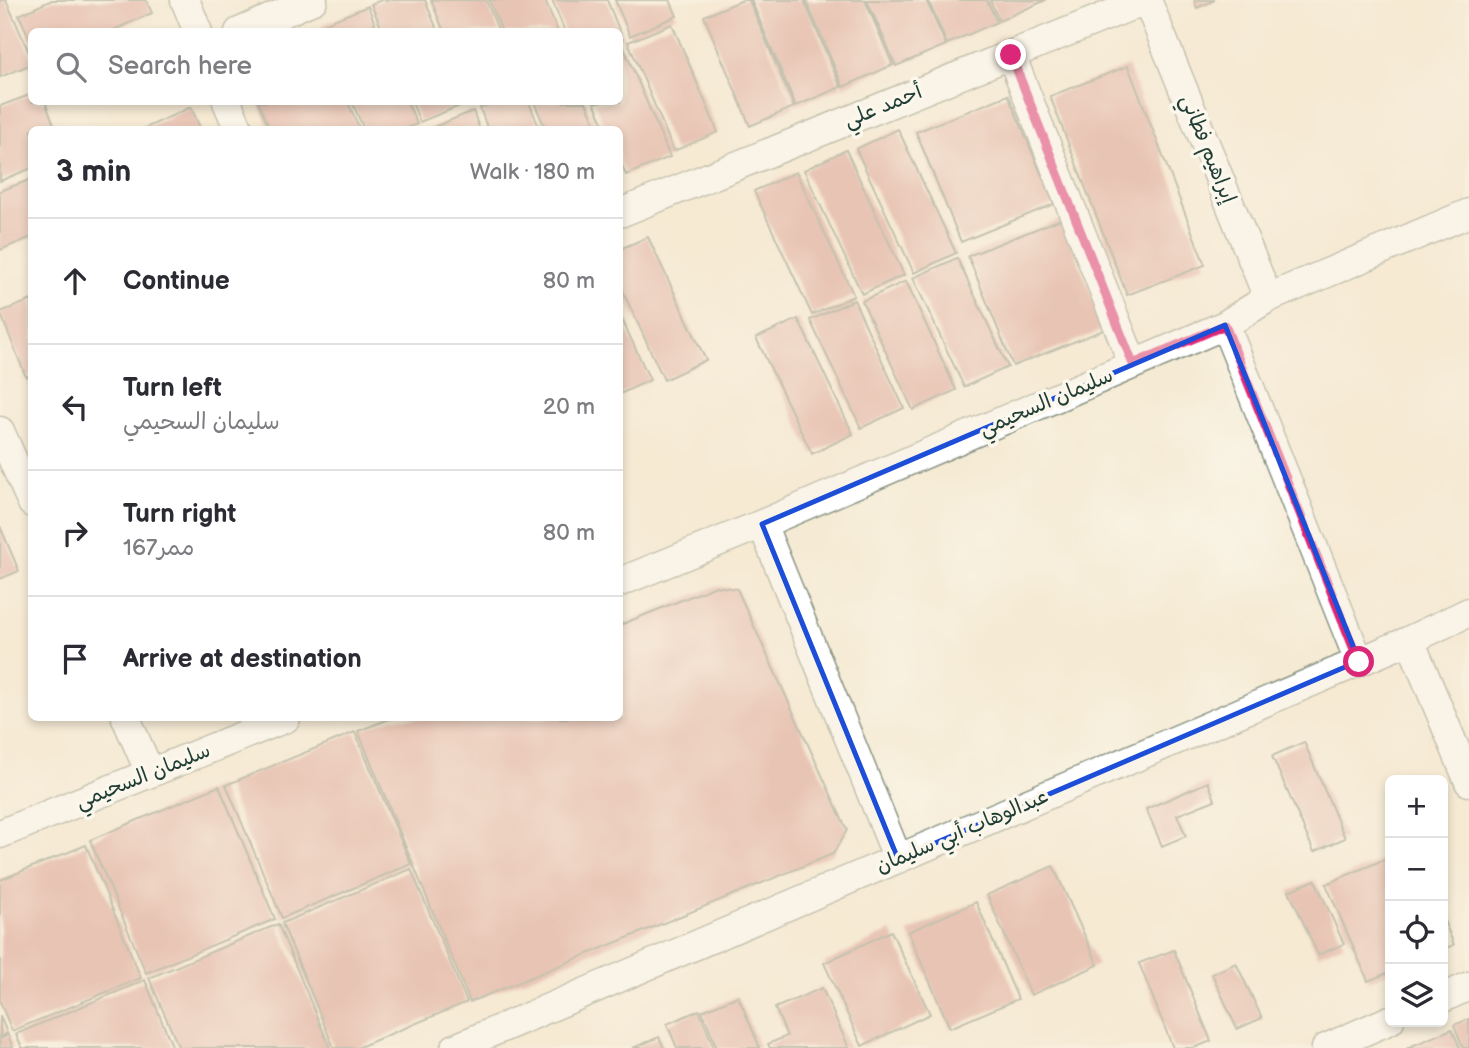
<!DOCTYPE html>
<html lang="en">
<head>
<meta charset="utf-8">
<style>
  :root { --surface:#fff; --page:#f7f7f7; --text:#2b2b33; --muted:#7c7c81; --line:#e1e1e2 }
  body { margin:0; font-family:"Balsamiq Sans","Playpen Sans Arabic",sans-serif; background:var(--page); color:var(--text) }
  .controls { position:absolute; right:21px; bottom:21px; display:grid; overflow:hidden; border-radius:10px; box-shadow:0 4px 10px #0003 }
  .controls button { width:63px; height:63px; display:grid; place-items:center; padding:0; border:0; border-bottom:2px solid var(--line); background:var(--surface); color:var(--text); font:35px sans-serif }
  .stop { position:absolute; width:21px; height:21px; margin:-16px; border:5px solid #db2777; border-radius:50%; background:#fff }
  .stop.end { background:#db2777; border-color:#fff; box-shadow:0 2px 7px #0008 }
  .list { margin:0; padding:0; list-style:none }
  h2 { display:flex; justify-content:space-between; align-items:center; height:91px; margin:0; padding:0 28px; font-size:30px }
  h2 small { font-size:23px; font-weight:400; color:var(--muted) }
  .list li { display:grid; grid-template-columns:46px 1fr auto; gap:21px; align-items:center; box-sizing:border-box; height:126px; padding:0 28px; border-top:2px solid var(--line) }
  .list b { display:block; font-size:26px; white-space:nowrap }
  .list p { margin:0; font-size:23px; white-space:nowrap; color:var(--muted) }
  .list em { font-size:23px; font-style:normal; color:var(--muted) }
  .icon { flex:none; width:38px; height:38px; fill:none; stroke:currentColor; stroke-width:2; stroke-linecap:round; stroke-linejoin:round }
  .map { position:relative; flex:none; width:1469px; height:1048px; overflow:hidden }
  .search { position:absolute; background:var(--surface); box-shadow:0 4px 10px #0003; left:28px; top:28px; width:595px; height:77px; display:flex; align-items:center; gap:18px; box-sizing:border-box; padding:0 24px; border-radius:10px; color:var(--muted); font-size:26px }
  .panel { position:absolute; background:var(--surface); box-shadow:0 4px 10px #0003; left:28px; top:126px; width:595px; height:595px; border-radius:10px }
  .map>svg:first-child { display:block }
</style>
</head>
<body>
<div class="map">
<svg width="1469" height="1048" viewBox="0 0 1469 1048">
  <rect width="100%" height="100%" fill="#fbf7ec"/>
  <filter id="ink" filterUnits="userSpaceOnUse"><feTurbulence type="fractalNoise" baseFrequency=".0143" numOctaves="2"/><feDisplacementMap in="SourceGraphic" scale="14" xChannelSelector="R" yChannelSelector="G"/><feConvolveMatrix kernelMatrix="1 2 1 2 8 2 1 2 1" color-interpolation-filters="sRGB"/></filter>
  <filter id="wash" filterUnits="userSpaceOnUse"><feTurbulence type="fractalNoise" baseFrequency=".00686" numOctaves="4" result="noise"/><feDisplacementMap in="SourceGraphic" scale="28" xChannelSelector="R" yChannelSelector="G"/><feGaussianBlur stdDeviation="1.57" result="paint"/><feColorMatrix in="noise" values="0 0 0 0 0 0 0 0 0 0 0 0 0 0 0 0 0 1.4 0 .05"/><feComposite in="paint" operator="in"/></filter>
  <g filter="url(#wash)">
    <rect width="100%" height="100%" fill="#f5ead3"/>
    <g id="blocks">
      <path fill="#d8988f" d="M0,0H6L32,59V64L0,77Z
        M52,0H146L152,13L109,32H32V44L19,15Z
        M382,0H425L438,32H383L371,4Z
        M431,0H486L499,32H444Z
        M489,0H545L558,32H502Z
        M552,0H607L623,39L620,40V32H565Z
        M615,0H670L677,16L630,36Z
        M743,0H749L794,107L750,126L704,16Z
        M751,0H804L841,87L796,106Z
        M806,0H865L893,65L843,87Z
        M867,0H926L946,45L896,66Z
        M928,0H987L997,22L947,44Z
        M990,0H1046L999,21Z
        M1194,0H1215L1197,8Z
        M368,6L378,32H323L321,25Z
        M672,24L718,132L674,151L628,42Z
        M624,48L670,157L626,175L620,161V130H606L594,102H620V50Z
        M1128,66L1205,265L1127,295L1050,96Z
        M32,94V102H45L56,130H32V168L0,181V106Z
        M1008,95L1054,204L961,242L916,132Z
        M258,102H348L360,130H270Z
        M352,102H407L417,124L403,130H364Z
        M412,102H469L420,122Z
        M496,102H529L540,130H488L480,108Z
        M534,102H586L598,130H546Z
        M191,107L201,130H141Z
        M473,111L480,130H429V129Z
        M898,129L956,253L914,273L856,149Z
        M846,150L904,275L862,294L804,170Z
        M796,172L854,296L812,315L754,191Z
        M32,179V237L0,250V191Z
        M1061,219L1106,329L1013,366L968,256Z
        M648,237L706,360L664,380L620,285V249Z
        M957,258L1008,367L964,387L913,278Z
        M906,281L956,390L913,410L862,301Z
        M32,300V374L26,377L0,312Z
        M854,300L904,408L861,428L810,320Z
        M620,315L650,380L620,394Z
        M798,319L853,434L812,454L756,338Z
        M0,526L19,571L0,579Z
        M716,586L737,589L847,830L833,854L470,1002L358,731L392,718H620V625Z
        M355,732L411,864L282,918L226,785Z
        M1304,742L1345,838L1314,852L1272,756Z
        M1208,782L1215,800L1177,815L1186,836L1162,846L1146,809Z
        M219,786L275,919L146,973L90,840Z
        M86,845L141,978L12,1031L0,1002V880Z
        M1390,857V972L1368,981L1326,884Z
        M1053,866L1098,965L1031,995L987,895Z
        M411,869L467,1002L357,1048H334L282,923Z
        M1315,880L1344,944L1318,955L1289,891Z
        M976,902L1018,999L950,1028L908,932Z
        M1443,918L1454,945L1443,949Z
        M278,924L330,1048H179L149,978Z
        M891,931L930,1014L862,1046L824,963Z
        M1174,950L1211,1041L1194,1048H1173L1139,963Z
        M1236,963L1262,1018L1237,1029L1212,974Z
        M145,980L173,1048H22L16,1034Z
        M822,988L849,1048H770L768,1044L787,1036L775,1008Z
        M738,996L760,1048H717L702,1011Z
        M699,1010L714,1048H677L667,1024Z
        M0,1016L7,1033L0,1037Z
        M1469,1019V1048H1463L1454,1025Z
        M1452,1029L1460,1048H1407Z
        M8,1035L13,1048H0V1039Z
        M659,1037L664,1048H633Z"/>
    </g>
  </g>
  <g filter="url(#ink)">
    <use href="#blocks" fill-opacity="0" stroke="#8a9484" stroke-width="2"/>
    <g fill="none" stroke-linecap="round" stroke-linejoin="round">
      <g stroke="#8a9484" stroke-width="31">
        <path id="street" d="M185,0L198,32
          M1147,0L1268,298
          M239,32L313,0
          M1011,55L1133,364
          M227,102L239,130
          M620,213L1146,0
          M1225,325L1359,661
          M0,431L32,503
          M762,524L898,859
          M620,582L762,524L1225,325L1268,298L1469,213
          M1410,640L1469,782
          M126,718L150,773
          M0,834L286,718
          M1443,998L1469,986
          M455,1048L1410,640L1469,612
          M1326,1048L1390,1020"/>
      </g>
      <use href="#street" stroke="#fff" stroke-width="28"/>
    </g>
  </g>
  <g fill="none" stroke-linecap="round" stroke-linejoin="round" filter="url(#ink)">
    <path stroke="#db2777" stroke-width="9" d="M1011,55L1133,364L1225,325L1359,662"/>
  </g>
  <path d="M0 0H1469V1048H0ZM1225,325L1359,661L898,859L762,524Z" fill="#f5ead3" fill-opacity=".55" fill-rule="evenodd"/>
  <path fill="none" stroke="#1d4ed8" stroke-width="5" stroke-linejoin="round" d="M1225,325L1359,661L898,859L762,524Z"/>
  <g text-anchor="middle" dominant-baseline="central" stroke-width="7" stroke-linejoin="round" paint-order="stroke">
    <g font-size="21" fill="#1f3d34" stroke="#fbf7ec">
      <text transform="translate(883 106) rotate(-22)">أحمد علي</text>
      <text transform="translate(1208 149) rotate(68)">إبراهيم فطاني</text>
      <text transform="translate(1046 402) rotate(-23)">سليمان السحيمي</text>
      <text transform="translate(143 776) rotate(-22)">سليمان السحيمي</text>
      <text transform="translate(962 831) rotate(-23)">عبدالوهاب أبي سليمان</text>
    </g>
  </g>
</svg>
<div class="controls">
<button>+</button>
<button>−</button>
<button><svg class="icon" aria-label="locate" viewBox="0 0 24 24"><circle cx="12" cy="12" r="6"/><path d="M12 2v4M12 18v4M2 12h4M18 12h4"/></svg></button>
<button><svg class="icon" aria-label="layers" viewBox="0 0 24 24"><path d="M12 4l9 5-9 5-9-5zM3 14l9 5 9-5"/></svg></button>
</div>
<div class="stop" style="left:1359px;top:662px"></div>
<div class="stop end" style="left:1011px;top:55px"></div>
<div class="search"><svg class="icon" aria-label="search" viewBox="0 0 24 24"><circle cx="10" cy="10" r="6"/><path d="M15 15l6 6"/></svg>Search here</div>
<section class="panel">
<h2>3 min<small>Walk · 180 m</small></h2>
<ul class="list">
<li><svg class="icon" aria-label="ahead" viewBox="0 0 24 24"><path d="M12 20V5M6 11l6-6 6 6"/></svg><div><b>Continue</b></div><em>80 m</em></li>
<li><svg class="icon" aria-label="left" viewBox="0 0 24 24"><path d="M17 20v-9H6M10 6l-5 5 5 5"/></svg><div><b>Turn left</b><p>سليمان السحيمي</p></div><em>20 m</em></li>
<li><svg class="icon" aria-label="right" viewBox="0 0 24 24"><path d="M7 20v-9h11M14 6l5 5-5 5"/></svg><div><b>Turn right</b><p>ممر167</p></div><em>80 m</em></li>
<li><svg class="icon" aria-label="arrive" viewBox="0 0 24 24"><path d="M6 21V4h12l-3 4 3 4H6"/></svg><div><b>Arrive at destination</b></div></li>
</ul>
</section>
</div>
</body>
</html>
